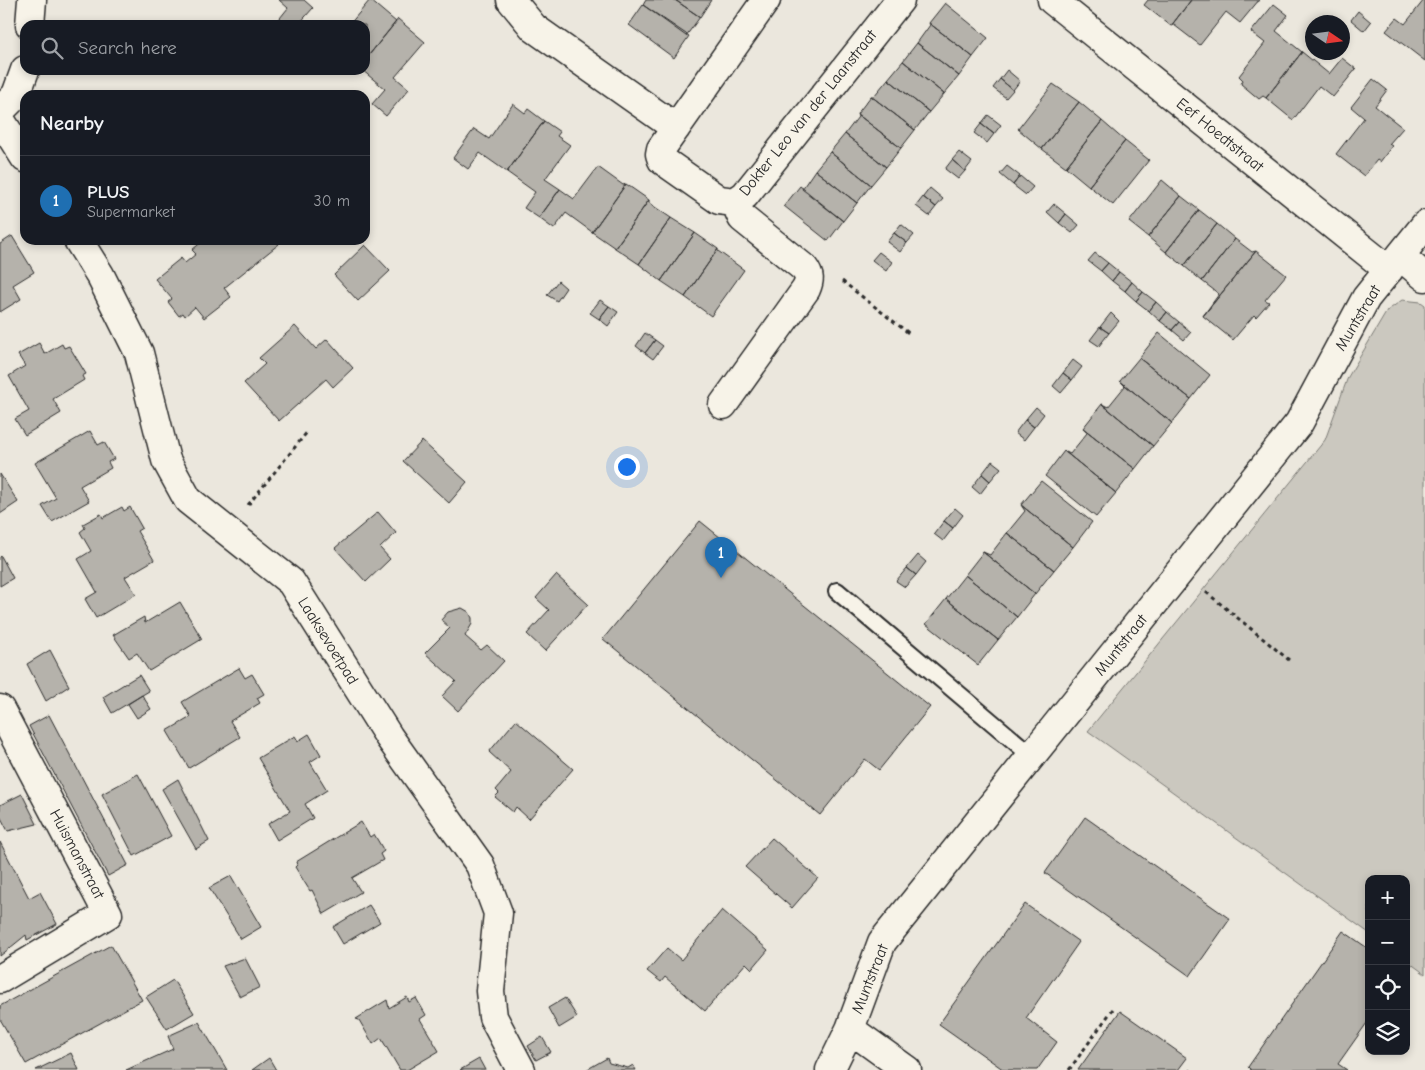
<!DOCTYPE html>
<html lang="en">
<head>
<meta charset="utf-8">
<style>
  :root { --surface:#171b24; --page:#20242c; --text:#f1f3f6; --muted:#9ea1a6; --line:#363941; --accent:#1f6fb2 }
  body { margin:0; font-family:"Comic Neue",sans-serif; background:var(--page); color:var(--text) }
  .controls { position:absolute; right:15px; bottom:15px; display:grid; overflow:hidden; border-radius:10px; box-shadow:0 2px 8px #0003 }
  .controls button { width:45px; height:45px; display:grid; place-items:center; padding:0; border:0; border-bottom:1px solid var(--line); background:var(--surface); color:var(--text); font:25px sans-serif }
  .compass { position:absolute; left:1305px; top:15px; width:45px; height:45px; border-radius:50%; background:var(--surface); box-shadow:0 2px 8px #0003; rotate:103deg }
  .you { position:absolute; left:626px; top:466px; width:18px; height:18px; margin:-12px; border:4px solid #fff; border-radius:50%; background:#1a73e8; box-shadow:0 0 0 8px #1a73e833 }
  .badge { display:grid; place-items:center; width:32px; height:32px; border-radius:50%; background:var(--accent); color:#fff; font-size:16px; font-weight:700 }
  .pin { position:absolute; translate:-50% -41px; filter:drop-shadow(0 1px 2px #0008) }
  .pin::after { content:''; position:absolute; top:26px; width:18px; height:15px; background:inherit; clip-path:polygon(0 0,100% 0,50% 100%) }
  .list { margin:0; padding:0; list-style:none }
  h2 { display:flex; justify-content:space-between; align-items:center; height:65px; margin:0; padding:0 20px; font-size:21px }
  h2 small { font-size:16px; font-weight:400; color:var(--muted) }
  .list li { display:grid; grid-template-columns:32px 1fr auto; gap:15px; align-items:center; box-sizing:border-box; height:90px; padding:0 20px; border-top:1px solid var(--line) }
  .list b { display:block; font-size:19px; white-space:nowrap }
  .list p { margin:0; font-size:16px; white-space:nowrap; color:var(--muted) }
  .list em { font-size:16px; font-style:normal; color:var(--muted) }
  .icon { flex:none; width:28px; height:28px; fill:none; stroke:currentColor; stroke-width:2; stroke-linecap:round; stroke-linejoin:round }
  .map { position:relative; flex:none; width:1425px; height:1070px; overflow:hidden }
  .search { position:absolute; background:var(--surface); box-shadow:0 2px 8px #0003; left:20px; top:20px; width:350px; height:55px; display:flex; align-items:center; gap:12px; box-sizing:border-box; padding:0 18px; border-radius:15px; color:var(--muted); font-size:19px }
  .panel { position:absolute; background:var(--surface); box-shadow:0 2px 8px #0003; left:20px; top:90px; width:350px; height:155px; border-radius:15px }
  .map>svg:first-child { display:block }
</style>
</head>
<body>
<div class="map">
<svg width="1425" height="1070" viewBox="0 0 1425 1070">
  <rect width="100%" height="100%" fill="#ebe7dd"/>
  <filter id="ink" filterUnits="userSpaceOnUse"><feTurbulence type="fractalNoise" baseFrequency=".02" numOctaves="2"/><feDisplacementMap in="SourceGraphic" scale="10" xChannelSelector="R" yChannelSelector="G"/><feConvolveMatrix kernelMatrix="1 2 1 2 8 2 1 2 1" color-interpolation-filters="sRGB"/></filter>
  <g filter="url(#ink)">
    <path fill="#cbc8bf" stroke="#7b7a75" d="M1402,300L1421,302L1425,305V974L1406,960V879H1369V933L1088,731L1325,440L1348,377L1387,311Z"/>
    <path fill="#b5b2ab" stroke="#2b2b2b" d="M279,0H304L313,8L298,25H278L276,23L288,8Z
      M370,0L396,22L365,60V25H349Z
      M646,0H675L700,17L686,36L643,5Z
      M675,0H711L700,17Z
      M1148,0H1191L1171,26L1144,5Z
      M1191,0H1259L1240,23L1226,12L1200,45L1174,25L1171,26Z
      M1424,0H1425V61L1386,31L1397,18L1405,24Z
      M945,3L988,38L973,57L929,23Z
      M1274,4L1288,15L1276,31L1302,52L1266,98L1263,96L1259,99L1241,84L1243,80L1239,76L1265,43L1251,32Z
      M643,5L689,36L674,58L629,25Z
      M1358,11L1371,22L1364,31L1351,20Z
      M398,19L425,42L395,77L409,89L386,116L372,104L385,89L362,70H365V60Z
      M929,23L973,57L959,76L917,43L930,25Z
      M917,43L959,76L944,94L903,61Z
      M1302,52L1329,74L1342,58L1356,69L1333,97L1319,86L1293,120L1266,98Z
      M903,61L944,94L929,112L888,79Z
      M1007,70L1020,81L1013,90L1000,79Z
      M888,79L929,112L915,130L871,96H874Z
      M1000,79L1013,90L1006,98L993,88Z
      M1373,79L1387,90L1375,106L1403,128L1389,144L1392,146L1380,162L1377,160L1364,176L1336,154L1364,118L1351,107Z
      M1053,84L1079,102L1042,149L1018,129Z
      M871,96L915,130L901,148L857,114Z
      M1079,102L1102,121L1066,167L1042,149Z
      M513,104L525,113L528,109L544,121L507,172L480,153L468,169L453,158L474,129L489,139Z
      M857,114L901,148L886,167L845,134L858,117Z
      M988,115L1001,125L994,134L981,124Z
      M544,121L560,132L557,136L570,145L545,179L560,189L539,218L524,208L535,192L507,172Z
      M1102,121L1125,141L1089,186L1066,167Z
      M981,124L994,134L987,143L974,133Z
      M845,134L886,167L871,185L830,152Z
      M1125,141L1149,160L1113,205L1089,186Z
      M830,152L871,185L857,203L815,170Z
      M959,152L972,162L965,171L952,160Z
      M952,160L965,171L958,179L945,169Z
      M1007,166L1020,176L1013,185L1000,174Z
      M598,167L623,185L626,184L592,232L566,213L554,229L539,218L560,189L574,199Z
      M815,170L857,203L843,221L802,189Z
      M1020,176L1033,187L1026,195L1013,185Z
      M1162,180L1181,196L1148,237L1129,222Z
      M626,184L649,200L615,248L592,232Z
      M800,186L843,221L828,241L784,206Z
      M930,188L943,199L936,207L923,197Z
      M1181,196L1199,210L1166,252L1148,237Z
      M923,197L936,207L929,216L916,206Z
      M649,200V203L671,218L639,264L615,248Z
      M1054,204L1066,214L1059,223L1047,212Z
      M1199,210L1217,224L1184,266L1166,252Z
      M1066,214L1079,225L1072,233L1059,223Z
      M671,218L695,233L661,281L639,264Z
      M901,224L914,235L907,243L894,233Z
      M1217,224L1235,239L1202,281L1184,266Z
      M695,233L718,249L685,297L661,281Z
      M894,233L907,243L900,252L887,242Z
      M12,236L34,272L13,285L21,299L0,312V244Z
      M1235,239L1252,252L1256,251L1203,316L1219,294L1202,281Z
      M204,240H275L279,244L224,288L231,297L204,318L195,307L185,316L183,313L179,316L168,302L172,299L155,279L181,258L185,263L196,254L192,250Z
      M365,245L390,271L358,301L334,275Z
      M718,249V251L744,270L711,316L685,297Z
      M1256,251L1286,275L1265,300L1269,302L1256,317L1254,315L1233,340L1203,316Z
      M879,252L892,262L886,271L872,260Z
      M1095,253L1108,263L1101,271L1088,261Z
      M1108,263L1119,272L1112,281L1101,271Z
      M1119,272L1132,282L1125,291L1112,281Z
      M558,281L566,288L557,301L547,295Z
      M1132,282L1143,292L1136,301L1125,291Z
      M1143,292L1156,302L1149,311L1136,301Z
      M600,300L609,306L599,319L590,313Z
      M1156,302L1167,312L1160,321L1149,311Z
      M609,306L618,312L608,326L599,319Z
      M1167,312L1179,322L1172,330L1160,321Z
      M1111,313L1119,321L1109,333L1100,327Z
      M1179,322L1191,332L1184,340L1172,330Z
      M295,326L316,349L327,339L353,368L333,387L326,379L279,421L244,383L265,364L259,358Z
      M1100,327L1109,333L1099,346L1090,340Z
      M645,333L655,340L645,353L636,346Z
      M1159,333L1210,375L1191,399L1139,358Z
      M655,340L663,346L653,359L645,353Z
      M39,343L45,354L62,344L64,348L69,346L86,374L82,376L84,380L53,399L61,413L25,435L15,419L29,411L9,376L25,366L18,355Z
      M1139,358L1191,399L1172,423L1120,381Z
      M1073,360L1082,367L1072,380L1063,373Z
      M1063,373L1072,380L1061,393L1053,386Z
      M1120,381L1172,423L1153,446L1102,404L1108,407L1125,386Z
      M1102,404L1153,446L1135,469L1083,428Z
      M1036,407L1044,414L1034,427L1025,420Z
      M1025,420L1034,427L1024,440L1015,433Z
      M1083,428L1135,469L1116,493L1064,451L1070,454L1087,433Z
      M90,431L98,445L104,442L114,459L108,462L111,468L80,486L89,501L52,522L42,506L56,498L35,463Z
      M422,441L467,482L449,503L403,461Z
      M1064,451L1116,493L1096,517L1045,476Z
      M992,461L1001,468L990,481L982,474Z
      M0,474L18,502L0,514Z
      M982,474L990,481L980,494L972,487Z
      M1041,481L1092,522L1073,547L1021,505Z
      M1021,505L1073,547L1054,570L1007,533L1025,511Z
      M122,507L124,511L130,507L142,528L137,531L154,560L125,577L136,594L96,618L85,599L97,592L78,559L91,551L80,532L85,528L83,524L101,514L103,518Z
      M955,508L963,515L953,528L944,521Z
      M378,512L396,533L380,548L390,559L366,582L335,548Z
      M700,521L930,707L879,770L865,759L820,815L603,639Z
      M944,521L953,528L943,541L934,534Z
      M1007,533L1054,570L1035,594L983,552L990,555Z
      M983,552L1035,594L1017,617L965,575Z
      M918,555L926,562L916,575L907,568Z
      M1,556L13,578L0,586V557Z
      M907,568L916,575L905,587L896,581Z
      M556,575L588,604L545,651L527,634L549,610L536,598Z
      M965,575L1017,617L998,640L946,599Z
      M946,599L998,640L978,665L926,624Z
      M180,602L202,639L149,671L137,653L129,658L113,635L144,617L145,623Z
      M462,608L469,612L472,618V624L465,636L481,650L487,645L504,661L458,711L442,696L456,681L425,653L450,628L441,620L448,612Z
      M50,650L69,686L46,701L27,664Z
      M239,668L245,678L252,674L264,694L257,698L260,703L230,721L240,737L189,768L167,731L191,717L182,702Z
      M139,675L149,691L112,713L103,697Z
      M142,695L151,709L137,718L128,704Z
      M49,715L128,865L108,876L29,726Z
      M516,720L573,769L529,819L516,807L513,812L495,797L499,793L496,790L511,772L489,752Z
      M309,734L321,755L310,762L327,790L305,804L313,818L277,840L268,824L290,811L258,758L295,736L298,741Z
      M138,774L171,836L134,856L102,794Z
      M178,779L209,841L196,849L162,789Z
      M22,794L37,824L8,831L0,816V805Z
      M1085,817L1230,919L1190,976L1045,873Z
      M361,822L370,837L374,834L384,851L380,854L383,860L352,878L361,892L324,914L312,890L310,891L295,867L297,865L296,862Z
      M772,838L818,878L792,908L745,867Z
      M0,842L29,898L40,892L57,924L27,940L26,935L0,956Z
      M231,876L261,927L241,939L209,888Z
      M1025,904L1079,942L1026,1018L1057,1042L1037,1070H1004L939,1024Z
      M369,905L380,922L343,944L333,927Z
      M722,910L768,950L752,969L746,963L705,1011L665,977L661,982L647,971L667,948L681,960Z
      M1343,931L1369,949V1020L1338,1064L1347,1070H1251L1248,1067Z
      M111,945L142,1000L26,1064L0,1019V1006Z
      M245,958L260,987L240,997L223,966Z
      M173,980L194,1013L167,1029L146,997Z
      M407,997L409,1002L416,998L426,1015L420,1019L439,1051L407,1070H400L381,1038L373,1044L359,1020L356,1019L387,1000L389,1008Z
      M565,998L577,1017L559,1028L548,1008Z
      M1120,1011L1187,1058L1178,1070H1078Z
      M199,1022L227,1070H126L173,1049L168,1036Z
      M542,1037L551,1052L536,1060L528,1046Z
      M71,1053L79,1070H36Z
      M269,1058L276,1070H252Z
      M607,1058L609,1063L628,1068L633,1065L636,1070H586Z
      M479,1059L485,1070H460Z"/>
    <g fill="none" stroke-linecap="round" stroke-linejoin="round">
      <g stroke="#2b2b2b" stroke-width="20">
        <path id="service" d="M837,591L1032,756"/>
      </g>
      <g stroke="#2b2b2b" stroke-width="31">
        <path id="minor" d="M511,0L534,28L676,128
          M1052,0L1389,270
          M30,25L32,0
          M0,111L16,95L25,70
          M0,119L25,158
          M735,202L745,195L900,0
          M78,240L100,275L139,353L166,460L188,500L291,582L389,737L480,865L498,913L490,991L493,1017L521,1070
          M1400,256L1425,277
          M723,405L806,289C810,280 810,276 804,268L742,218L735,202L719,200L662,160L660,154L661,149L766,0
          M0,709L108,914L0,979
          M850,1029L907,1070
          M830,1070L850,1029L882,942L1299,423L1366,298L1425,225"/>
      </g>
      <path stroke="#2b2b2b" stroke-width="3" stroke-dasharray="4 4" stroke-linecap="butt" d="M842,281L911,335
        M248,505L308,431
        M1206,592L1289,660
        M1069,1070L1113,1009
        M1190,1070H1191"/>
      <use href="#service" stroke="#f7f3e8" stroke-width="16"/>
      <use href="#minor" stroke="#f7f3e8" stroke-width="28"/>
    </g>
  </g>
  <g text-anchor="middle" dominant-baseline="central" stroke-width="4" stroke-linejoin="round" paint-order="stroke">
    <g font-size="16" fill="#2b2b2b" stroke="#f7f3e8">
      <text transform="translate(808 113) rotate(-51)">Dokter Leo van der Laanstraat</text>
      <text transform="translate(1220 135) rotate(39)">Eef Hoedtstraat</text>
      <text transform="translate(1358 318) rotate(-59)">Muntstraat</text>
      <text transform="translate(328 641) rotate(58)">Laaksevoetpad</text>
      <text transform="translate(1121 645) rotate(-51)">Muntstraat</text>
      <text transform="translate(77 854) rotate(62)">Huismanstraat</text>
      <text transform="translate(870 979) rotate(-68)">Muntstraat</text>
    </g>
  </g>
</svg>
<div class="controls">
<button>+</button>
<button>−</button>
<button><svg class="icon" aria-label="locate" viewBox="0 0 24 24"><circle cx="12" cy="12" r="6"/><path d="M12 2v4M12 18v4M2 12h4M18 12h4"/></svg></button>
<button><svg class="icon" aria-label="layers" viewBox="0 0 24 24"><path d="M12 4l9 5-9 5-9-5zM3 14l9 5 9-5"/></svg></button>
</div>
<svg class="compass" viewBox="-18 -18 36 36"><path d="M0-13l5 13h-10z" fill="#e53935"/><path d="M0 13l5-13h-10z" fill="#9ea1a6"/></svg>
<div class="you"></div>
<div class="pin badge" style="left:721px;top:578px">1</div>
<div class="search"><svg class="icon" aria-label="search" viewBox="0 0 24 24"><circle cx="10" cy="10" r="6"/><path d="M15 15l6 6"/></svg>Search here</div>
<section class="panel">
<h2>Nearby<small></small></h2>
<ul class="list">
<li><span class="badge">1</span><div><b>PLUS</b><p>Supermarket</p></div><em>30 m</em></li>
</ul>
</section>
</div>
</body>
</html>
